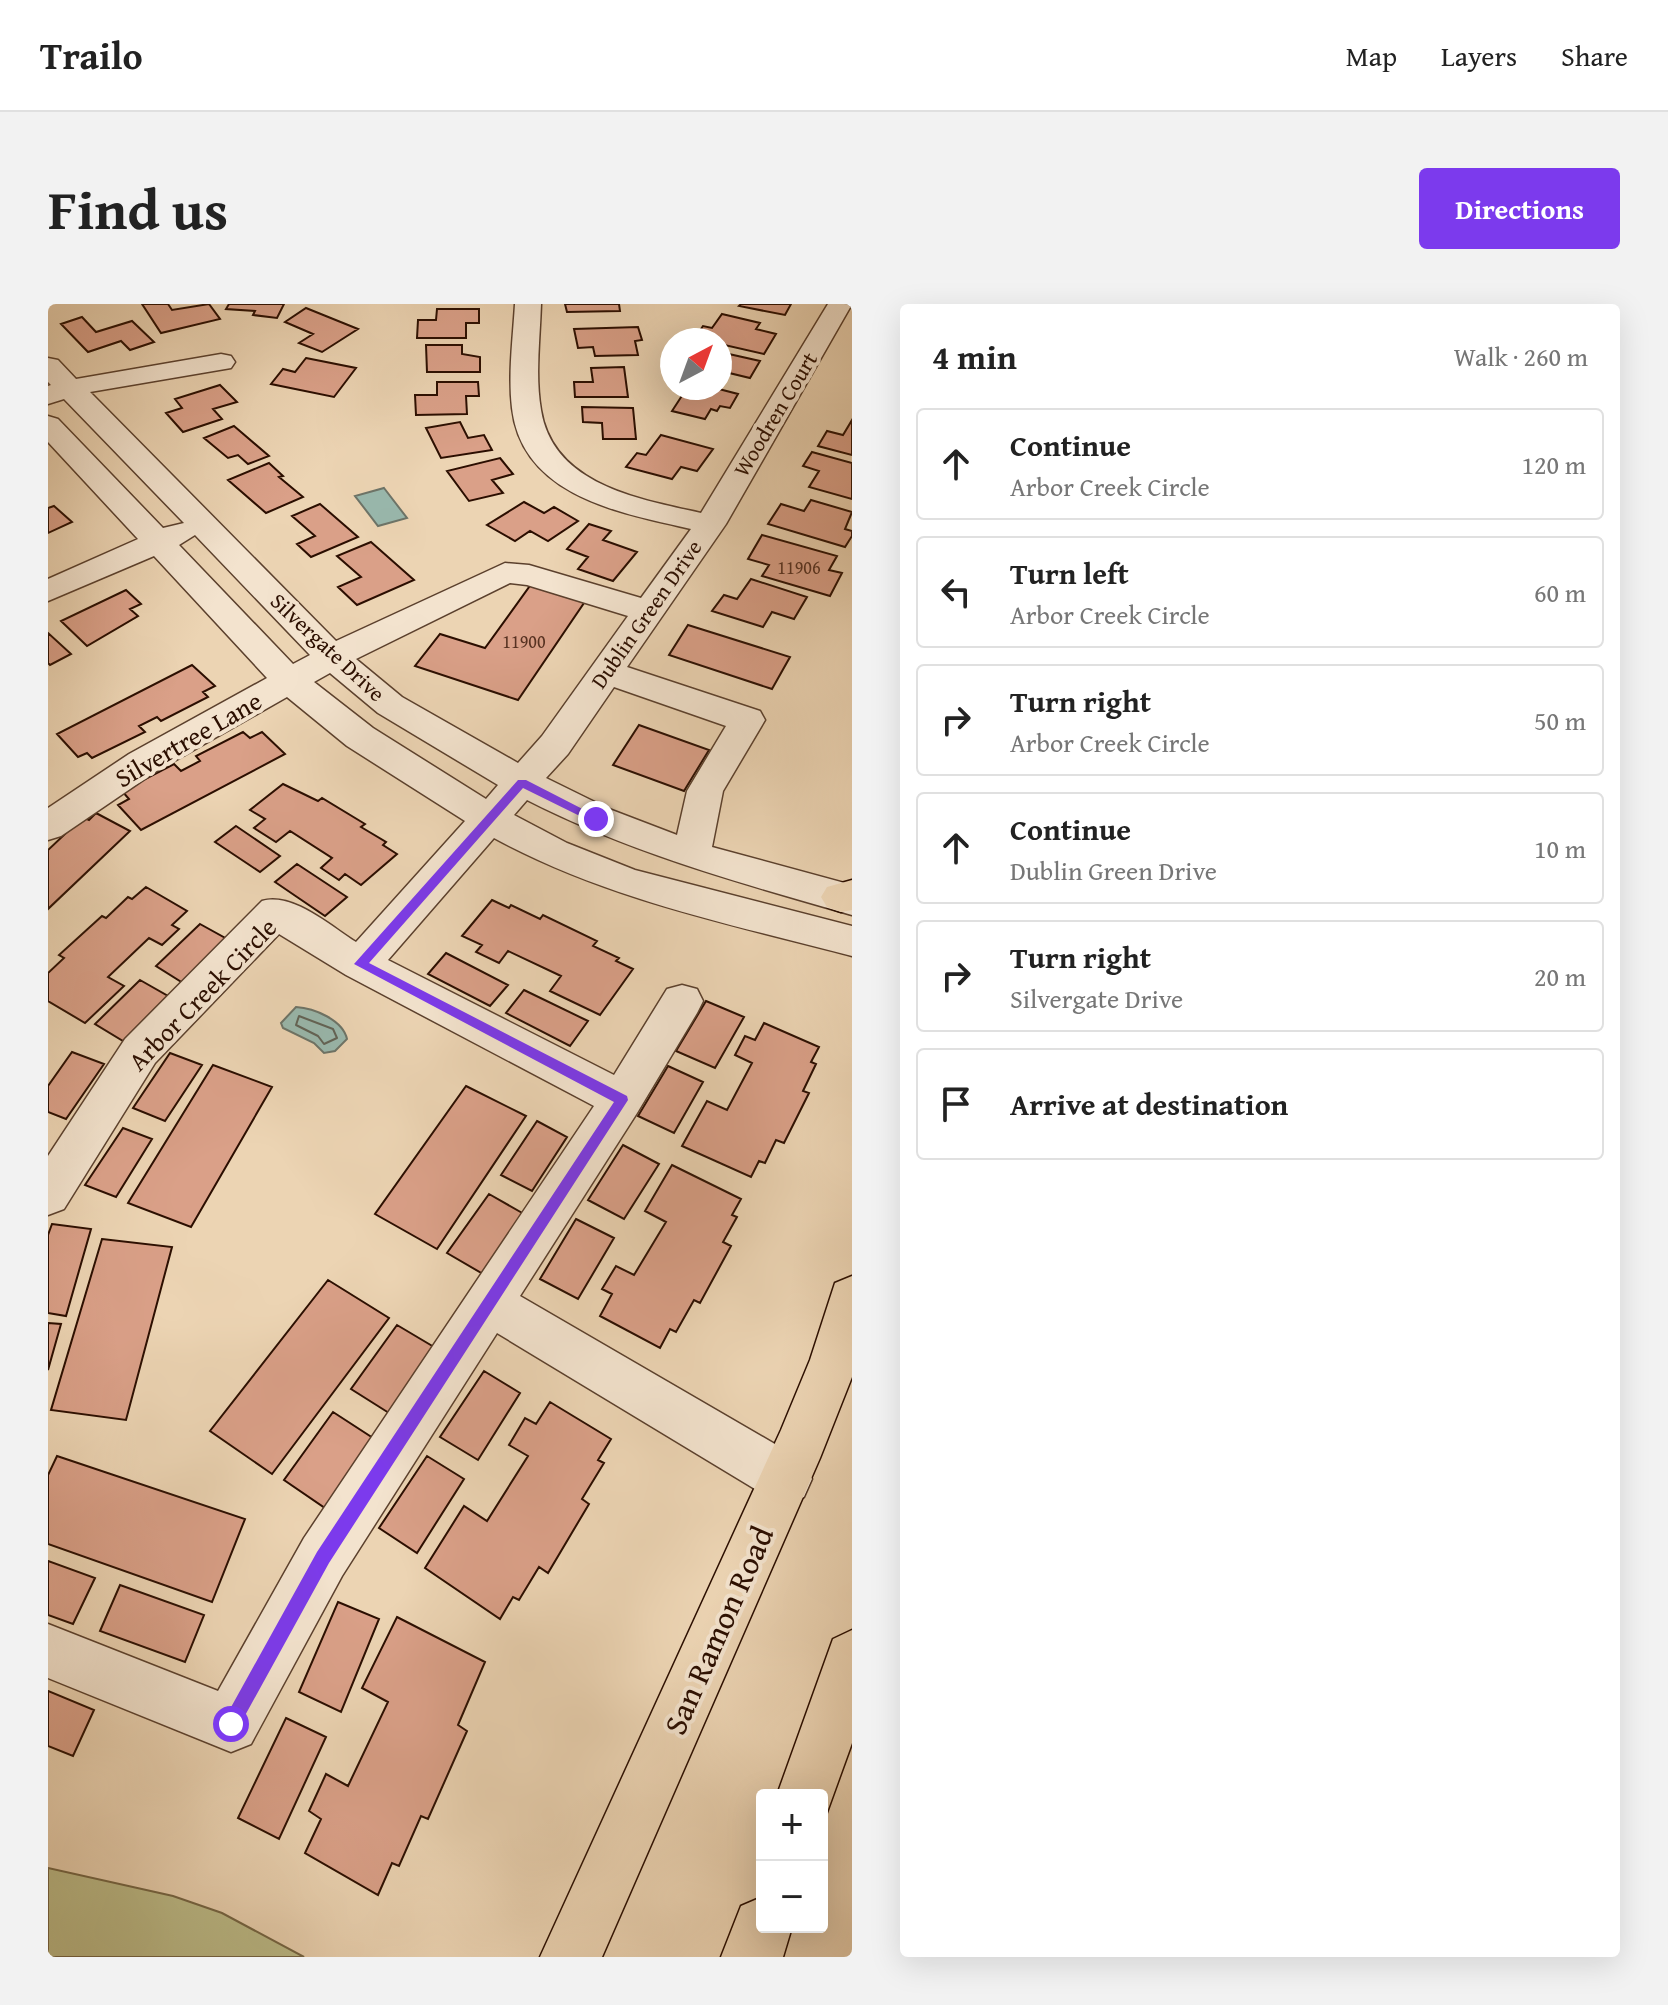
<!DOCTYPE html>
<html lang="en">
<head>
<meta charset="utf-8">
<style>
  :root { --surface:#fff; --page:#f2f2f2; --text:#222; --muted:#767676; --line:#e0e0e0; --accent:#7c3aed }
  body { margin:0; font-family:"Gentium Book Plus",serif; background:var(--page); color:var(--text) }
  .controls { position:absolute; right:24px; bottom:24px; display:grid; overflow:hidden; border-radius:8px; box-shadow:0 8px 32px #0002 }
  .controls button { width:72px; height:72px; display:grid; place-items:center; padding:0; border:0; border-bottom:2px solid var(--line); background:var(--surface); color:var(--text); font:40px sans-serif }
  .compass { position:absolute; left:612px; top:24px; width:72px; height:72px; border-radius:50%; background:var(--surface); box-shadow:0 8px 32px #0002; rotate:41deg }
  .stop { position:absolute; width:24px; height:24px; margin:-18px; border:6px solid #7c3aed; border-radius:50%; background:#fff }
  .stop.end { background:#7c3aed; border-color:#fff; box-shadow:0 2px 8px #0008 }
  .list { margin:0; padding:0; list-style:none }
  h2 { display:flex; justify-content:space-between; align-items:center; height:104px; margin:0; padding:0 32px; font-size:34px }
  h2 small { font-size:26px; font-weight:400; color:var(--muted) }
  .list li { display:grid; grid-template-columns:52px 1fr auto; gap:24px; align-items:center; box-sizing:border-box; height:112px; margin:0 16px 16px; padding:0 16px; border:2px solid var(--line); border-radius:8px }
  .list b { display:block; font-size:30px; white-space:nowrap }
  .list p { margin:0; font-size:26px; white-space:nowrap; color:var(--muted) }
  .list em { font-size:26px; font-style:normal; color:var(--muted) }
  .icon { flex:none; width:44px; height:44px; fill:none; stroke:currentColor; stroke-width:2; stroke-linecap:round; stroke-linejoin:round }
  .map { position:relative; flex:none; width:804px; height:1653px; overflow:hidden; border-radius:8px }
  header { display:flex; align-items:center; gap:48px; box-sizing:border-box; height:112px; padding:0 40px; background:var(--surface); border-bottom:2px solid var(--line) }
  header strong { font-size:38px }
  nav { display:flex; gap:44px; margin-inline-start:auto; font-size:28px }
  .intro { display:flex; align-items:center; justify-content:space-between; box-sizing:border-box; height:192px; padding:0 48px }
  h1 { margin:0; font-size:56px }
  .button { padding:20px 36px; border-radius:8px; background:var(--accent); color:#fff; font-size:28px; font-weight:700 }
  main { display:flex; gap:48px; padding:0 48px }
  aside { flex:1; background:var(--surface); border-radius:8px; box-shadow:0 8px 32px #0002 }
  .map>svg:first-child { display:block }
</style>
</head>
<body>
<header>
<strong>Trailo</strong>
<nav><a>Map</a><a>Layers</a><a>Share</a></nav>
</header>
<div class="intro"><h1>Find us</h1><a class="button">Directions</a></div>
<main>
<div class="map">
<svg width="804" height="1653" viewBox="0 0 804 1653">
  <rect width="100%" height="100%" fill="#ecd4b3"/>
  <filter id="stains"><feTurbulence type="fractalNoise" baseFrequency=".0025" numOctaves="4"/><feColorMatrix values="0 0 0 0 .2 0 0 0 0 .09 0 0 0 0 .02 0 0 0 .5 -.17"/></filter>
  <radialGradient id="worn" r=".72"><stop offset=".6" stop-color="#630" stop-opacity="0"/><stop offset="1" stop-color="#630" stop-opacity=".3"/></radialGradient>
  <path fill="#bcbc89" stroke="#746544" stroke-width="2" d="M0,1564L125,1592L174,1609L256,1653H0Z"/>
  <path fill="#99b8ad" stroke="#6d7468" stroke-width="2" d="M336,184L359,214L330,222L307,192Z
    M248,703C266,704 295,716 299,735L287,747L276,749L266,739L235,724L233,719Z"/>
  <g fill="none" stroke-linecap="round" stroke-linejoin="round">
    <path stroke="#626356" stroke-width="2" d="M251,712L285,725L289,734L276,740L270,732L248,721Z"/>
  </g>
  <path fill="#daa088" stroke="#2b0e00" stroke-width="2" d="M94,0H120L124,6L161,0L172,15L113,29Z
    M181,0H236L229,14L205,11L207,7L178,5Z
    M517,0H571L572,7L519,8Z
    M693,0H743L737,11L691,2Z
    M258,4L310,25L274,48L251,39L265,30L237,18Z
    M389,5H431V19H418V34H369L370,16H388Z
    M674,10L712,19L708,25L728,30L716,50L672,40V36L647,34L655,22L664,24Z
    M34,13L48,28L84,17L106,38L82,46L73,37L40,48L13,20Z
    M590,23L594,36L587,37L590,51L547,52L545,43L530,44L526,25Z
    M378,41H414V50L432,53V68H379Z
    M672,48L712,57L702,74L681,69L676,78L672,77Z
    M258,54L308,64L286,93L223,80L235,65L247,68Z
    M576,63L580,93H527L526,78H545L543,64Z
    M389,78H430L431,92H418L419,110L368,111L367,91H389Z
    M172,81L189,98L165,105L174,115L135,128L118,109L134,104L127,95Z
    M639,84H667L690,90L682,104L672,102L669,107L663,105L657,115L624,107Z
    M534,103L585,104L588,135H555L554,119L535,118Z
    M804,116V151L770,142L779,127L795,131Z
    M412,118L420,134L436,131L444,146L393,154L378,124Z
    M186,122L221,152L200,160L190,151L180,154L156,134Z
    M613,131L665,145L649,167L633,163L624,175L578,163L589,149L598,151Z
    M764,148L804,159V195L761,183L771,167L755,162Z
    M452,154L465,170L444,176L455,189L421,197L399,167Z
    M221,159L235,172L231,173L255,193L218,209L180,176Z
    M763,196L804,208L797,225L804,227V232L797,243L720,220L733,200L756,207Z
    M476,198L496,209L506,203L530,217L500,237L482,227L467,237L439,221Z
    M272,200L310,233L263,253L249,240L267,232L244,212Z
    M6,202L24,218L0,229V204Z
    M541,220L563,227L555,236L589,248L565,277L530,265L540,253L519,245Z
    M714,231L789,252L781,266L794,269L782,292L714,272L721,261L700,255Z
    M323,238L366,276L309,301L290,283L313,273L289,252Z
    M703,275L759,293L746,315L724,308L715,323L664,307L676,291L689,295Z
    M484,279L538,296L470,396L367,362L392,330L437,344Z
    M78,286L93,300L82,305L90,312L39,342L13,317Z
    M640,321L742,353L724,385L621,351Z
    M0,329L23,350L2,361L0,359Z
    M144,361L167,382L155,388L160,393L113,417L109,413L91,422L97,428L44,454L39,449L30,453L9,430Z
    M591,421L661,446L636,487L565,461Z
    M195,428L202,434L214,428L237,450L93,526L70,501L81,495L74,487L126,460L133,467L152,457L148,452Z
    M235,480L270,497L274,494L317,520L313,523L338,538L335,541L349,550L313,581L297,570L291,576L273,564L284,554L242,527L228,538L206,524L217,515L202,506Z
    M48,509L82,527L0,605V546L35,513L41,516Z
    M188,522L232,552L212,568L167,538Z
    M249,560L299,593L277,612L227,578Z
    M98,583L139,607L124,621L131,625L114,641L101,634L60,673L76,682L37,719L0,697V669L16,654L11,651L54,612L58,614L80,593L84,595Z
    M444,596L461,604L463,601L492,615L495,611L549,637L545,642L571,654L568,657L585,665L552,711L502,687L513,672L460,647L451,659L428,648L434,641L414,632Z
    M152,620L179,635L135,679L108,662Z
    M398,649L460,681L442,702L380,670Z
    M92,676L120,692L75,737L47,720Z
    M476,686L540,717L522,742L458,709Z
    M658,697L696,713L667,764L628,747Z
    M716,719L771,743L763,758L768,760L755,787L761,789L736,839L728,836L717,859L711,857L703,873L634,842L659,797L679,806L704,759L687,751L697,732L707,736Z
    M24,748L56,760L18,815L0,808V782Z
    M122,749L154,761L117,817L85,804Z
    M165,761L224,783L143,923L80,899Z
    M620,762L655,778L626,829L590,812Z
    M418,782L478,812L389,945L327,910Z
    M489,817L519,833L484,887L453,871Z
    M75,824L104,835L68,893L37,881Z
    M575,841L611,860L576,915L540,896Z
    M624,861L693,895L684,911L689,913L675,938L683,942L652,999L646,996L628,1028L622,1025L612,1044L552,1012L564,990L554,985L568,962L586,971L618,918L597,907Z
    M441,890L476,910L435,970L399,949Z
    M528,915L566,934L530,995L492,975Z
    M4,920L43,925L18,1012L0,1009V931Z
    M54,935L124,943L78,1116L3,1106Z
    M280,976L341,1014L224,1170L162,1127Z
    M0,1019L13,1020L0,1066Z
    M349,1021L386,1043L341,1109L303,1085Z
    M436,1067L472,1089L430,1156L392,1133Z
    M502,1098L563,1135L550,1156L556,1159L534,1195L541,1200L500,1269L491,1263L471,1296L465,1293L452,1315L377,1264L416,1202L439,1217L480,1152L461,1141L477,1114L488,1120Z
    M285,1108L325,1134L277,1204L236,1176Z
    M9,1152L197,1215L164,1298L0,1240V1171Z
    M379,1152L416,1175L369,1249L331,1224Z
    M0,1257L47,1274L25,1320L0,1311Z
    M72,1281L156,1311L137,1358L52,1327Z
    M290,1298L331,1315L293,1408L251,1388Z
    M349,1313L437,1358L410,1421L419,1427L380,1515L373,1512L351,1562L344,1559L330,1591L257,1549L273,1515L261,1507L278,1470L300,1482L340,1398L314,1384Z
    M0,1387L46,1406L25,1452L0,1442Z
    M238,1414L278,1433L231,1535L190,1514Z"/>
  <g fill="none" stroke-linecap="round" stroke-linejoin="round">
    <g stroke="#5b402d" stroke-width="3">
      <path id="minor" d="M467,0H493C492,34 487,72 493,106C505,181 591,195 653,209L780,0H804L678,220L579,363L712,407L717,416L675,487L664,543L804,581V611C692,579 583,549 479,496L466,511L519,539L587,566L804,622V652C682,620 558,595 446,534L340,656L566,771L619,685L634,681L649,685L655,697L649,709L589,809L472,992L756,1157L764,1175L756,1193L738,1200L720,1193L449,1029L294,1272L203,1440L183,1448L0,1374V1320L170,1387L256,1234L546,802L298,671L231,630L107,759L16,905L0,911V852L77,735L214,597C245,588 282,622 308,638L417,517L299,442L239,393L107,468L13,532L0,536V504L81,450L219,374L106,252L0,297V275L90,235L0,138V112L10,115L115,224L136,219L16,95L0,100V82L3,81L0,78V54L10,56L28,75L173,50L183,52L187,58L183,64L42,88L288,337L457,259L481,261L593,294L643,225C572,209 474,192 464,104C460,70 465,34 467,0ZM147,231L262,351L245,360L131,241ZM462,279L479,281L580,312L494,432L470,459L354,393L308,355ZM282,369L330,409L450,481L438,495L325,424L266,378ZM566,383L678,422L639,487L629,531L561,505L498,474L520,450Z"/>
    </g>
    <g stroke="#2b0e00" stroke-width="3">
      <path id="major" d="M804,576V606L793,608L779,603L773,593L779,583Z
        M804,972V1073L772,1154L554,1653H492L733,1126L762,1056L787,979Z
        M804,1326V1439L778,1511L774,1513V1491H729L785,1335Z
        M714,1593V1623H744L735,1653H673L693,1602Z"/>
    </g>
    <use href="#minor" fill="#f3e3ce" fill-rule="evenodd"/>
    <use href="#major" fill="#ecd4b3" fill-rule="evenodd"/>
  </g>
  <path fill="#7c3aed" d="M470,476H478L554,515L544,518L475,484L321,659L579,792L580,796L281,1259L189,1426L183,1429L177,1426L175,1420L177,1414L269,1248L566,798L306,660Z"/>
  <g text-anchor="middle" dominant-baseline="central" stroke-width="8" stroke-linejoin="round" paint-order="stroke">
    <g font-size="18" fill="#573222">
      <text x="751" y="263">11906</text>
      <text x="476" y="337">11900</text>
    </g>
    <g font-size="22" fill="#2b0e00" stroke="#f3e3ce">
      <text transform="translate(727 110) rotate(-59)">Woodren Court</text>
      <text transform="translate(598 310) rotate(-55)">Dublin Green Drive</text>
      <text transform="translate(280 343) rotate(43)">Silvergate Drive</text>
    </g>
    <g font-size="26" fill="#2b0e00" stroke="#f3e3ce">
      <text transform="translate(140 435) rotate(-30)">Silvertree Lane</text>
      <text transform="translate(154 690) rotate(-46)">Arbor Creek Circle</text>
    </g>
    <g font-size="32" fill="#2b0e00" stroke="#f3e3ce">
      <text transform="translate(670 1326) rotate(-66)">San Ramon Road</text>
    </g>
  </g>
  <rect width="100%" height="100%" filter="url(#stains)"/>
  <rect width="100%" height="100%" fill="url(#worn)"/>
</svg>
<div class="controls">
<button>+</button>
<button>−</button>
</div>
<svg class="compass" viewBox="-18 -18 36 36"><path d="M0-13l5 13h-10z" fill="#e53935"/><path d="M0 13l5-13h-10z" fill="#767676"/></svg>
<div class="stop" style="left:183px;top:1420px"></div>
<div class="stop end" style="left:548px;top:515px"></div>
</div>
<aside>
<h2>4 min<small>Walk · 260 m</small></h2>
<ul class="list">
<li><svg class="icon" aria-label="ahead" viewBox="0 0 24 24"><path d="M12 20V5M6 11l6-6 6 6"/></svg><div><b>Continue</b><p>Arbor Creek Circle</p></div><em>120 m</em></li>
<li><svg class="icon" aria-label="left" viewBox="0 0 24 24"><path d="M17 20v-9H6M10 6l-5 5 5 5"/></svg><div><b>Turn left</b><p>Arbor Creek Circle</p></div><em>60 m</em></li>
<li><svg class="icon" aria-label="right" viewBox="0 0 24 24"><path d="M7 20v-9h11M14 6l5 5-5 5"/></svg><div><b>Turn right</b><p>Arbor Creek Circle</p></div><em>50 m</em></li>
<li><svg class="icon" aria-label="ahead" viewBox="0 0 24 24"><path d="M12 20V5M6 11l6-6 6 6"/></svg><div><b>Continue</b><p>Dublin Green Drive</p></div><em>10 m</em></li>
<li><svg class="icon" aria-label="right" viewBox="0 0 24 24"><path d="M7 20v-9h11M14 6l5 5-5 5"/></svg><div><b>Turn right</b><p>Silvergate Drive</p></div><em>20 m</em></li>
<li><svg class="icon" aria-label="arrive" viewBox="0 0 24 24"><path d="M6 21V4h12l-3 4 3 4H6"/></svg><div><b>Arrive at destination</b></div></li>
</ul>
</aside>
</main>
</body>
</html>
